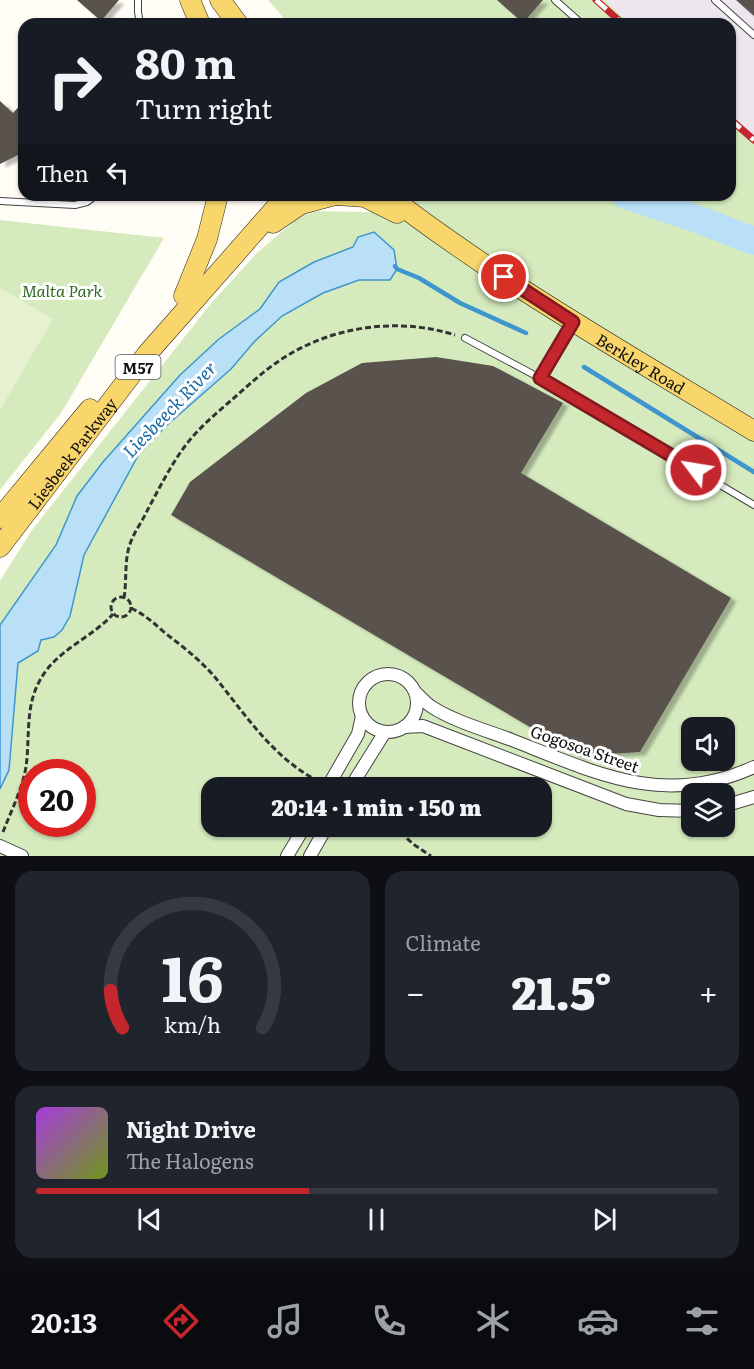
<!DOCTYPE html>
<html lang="en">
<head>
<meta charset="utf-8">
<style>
  body { margin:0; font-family:Literata,serif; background:#20242c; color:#f1f3f6; height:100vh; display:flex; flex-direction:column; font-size:22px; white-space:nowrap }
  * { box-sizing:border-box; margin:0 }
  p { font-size:20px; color:#9ea1a6 }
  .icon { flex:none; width:33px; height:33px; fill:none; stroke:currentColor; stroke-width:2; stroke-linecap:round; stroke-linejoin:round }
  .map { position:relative; height:856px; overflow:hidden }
  .panel { display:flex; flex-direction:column; gap:15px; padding:15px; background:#0d0f14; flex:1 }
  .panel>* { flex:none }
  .guide { position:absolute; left:18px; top:18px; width:718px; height:183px; border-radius:18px; box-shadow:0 2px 4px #0004; background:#171b24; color:#f1f3f6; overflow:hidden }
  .tools { position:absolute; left:681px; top:717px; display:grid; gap:12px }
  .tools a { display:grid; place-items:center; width:54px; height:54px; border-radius:12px; background:#171b24; box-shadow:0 2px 4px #0004; font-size:30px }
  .speed { position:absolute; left:18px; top:759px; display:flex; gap:12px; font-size:30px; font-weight:700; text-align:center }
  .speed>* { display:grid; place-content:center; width:78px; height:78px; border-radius:50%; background:#171b24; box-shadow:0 2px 4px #0004; line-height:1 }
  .speed .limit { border:9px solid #d22; background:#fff; color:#111 }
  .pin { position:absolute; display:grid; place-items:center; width:51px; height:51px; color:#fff; margin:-26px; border:3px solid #fff; border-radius:50%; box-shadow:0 2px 6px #0007 }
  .me { position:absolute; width:66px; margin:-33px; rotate:301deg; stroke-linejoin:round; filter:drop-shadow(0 0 4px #0008) }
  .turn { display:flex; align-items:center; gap:21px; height:126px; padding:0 18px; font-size:27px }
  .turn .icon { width:78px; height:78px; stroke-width:2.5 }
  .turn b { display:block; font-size:42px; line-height:51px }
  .then { display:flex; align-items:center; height:57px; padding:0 18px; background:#0003; gap:12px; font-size:22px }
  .big { font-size:45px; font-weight:800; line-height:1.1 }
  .panel .card { flex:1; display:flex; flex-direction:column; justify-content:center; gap:9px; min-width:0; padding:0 21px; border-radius:18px; background:#20242c }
  .panel .dial { align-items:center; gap:0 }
  .dial svg { height:156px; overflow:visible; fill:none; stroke:#363941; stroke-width:7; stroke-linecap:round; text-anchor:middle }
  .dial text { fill:#f1f3f6; stroke:none }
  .song { display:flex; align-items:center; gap:18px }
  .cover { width:72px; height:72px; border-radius:9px; background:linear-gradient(135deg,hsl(280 70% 55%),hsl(80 70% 35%)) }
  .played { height:6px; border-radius:3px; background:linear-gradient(90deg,#c4262e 40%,#363941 40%) }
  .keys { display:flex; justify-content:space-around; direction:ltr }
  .heat { display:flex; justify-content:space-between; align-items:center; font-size:33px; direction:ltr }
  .panel .tiles { flex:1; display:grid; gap:15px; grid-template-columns:1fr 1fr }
  .card:last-child { grid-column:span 2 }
  .trip { position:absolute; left:201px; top:777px; width:351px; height:60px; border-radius:18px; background:#171b24; box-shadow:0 2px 4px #0004; font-weight:800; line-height:60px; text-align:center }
  .dock { display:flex; height:96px; justify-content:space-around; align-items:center; background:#090b0e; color:#9ea1a6 }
  .dock .icon { width:42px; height:42px }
  .dock .active { color:#c4262e }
  .dock b { font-size:27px; color:#f1f3f6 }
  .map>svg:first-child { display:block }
  .industrial { fill:#eee6ef }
  .green { fill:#d5ebbd; fill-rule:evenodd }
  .pitch { fill:#e6f2cf }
  .water { fill:#b9e0f7; stroke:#3f96cf; stroke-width:1.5 }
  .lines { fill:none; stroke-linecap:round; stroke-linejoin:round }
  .stream { stroke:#3f96cf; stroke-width:4.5 }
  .river { stroke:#b9e0f7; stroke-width:28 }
  .building { fill:#5a524d; filter:url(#shadow) }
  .service-casing { stroke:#444; stroke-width:8 }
  .minor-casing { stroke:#444; stroke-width:14 }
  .primary-casing { stroke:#222; stroke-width:21 }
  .path { stroke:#333; stroke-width:3; stroke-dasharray:6 3; stroke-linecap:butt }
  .service { stroke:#fff; stroke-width:6 }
  .minor { stroke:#fff; stroke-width:12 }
  .primary { stroke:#f9d66b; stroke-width:20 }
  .rail-casing { stroke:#c4262e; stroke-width:7 }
  .rail { stroke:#fff; stroke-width:4.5; stroke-dasharray:14; stroke-linecap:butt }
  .route-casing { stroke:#7f191e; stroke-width:15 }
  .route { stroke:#c4262e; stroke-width:10 }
  .labels { text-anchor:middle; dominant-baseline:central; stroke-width:6; stroke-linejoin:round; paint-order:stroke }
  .shield { fill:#fff; stroke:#585858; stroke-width:1.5 }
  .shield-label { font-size:15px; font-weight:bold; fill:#111 }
  .park-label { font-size:16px; font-style:italic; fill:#2f6b1f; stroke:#fff }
  .street-label { font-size:16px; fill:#111; stroke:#fff }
  .water-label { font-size:18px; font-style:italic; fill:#1768a6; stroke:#fff }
</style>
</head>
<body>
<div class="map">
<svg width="754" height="856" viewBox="0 0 754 856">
  <defs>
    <filter id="shadow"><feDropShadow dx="5.5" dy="3.5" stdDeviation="1.5" flood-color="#0004"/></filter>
  </defs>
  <rect width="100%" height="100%" fill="#fffdf5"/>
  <polygon class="industrial" points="605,0 754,0 754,144 731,121 730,24 630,24"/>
  <g class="green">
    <polygon points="268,0 605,0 630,24 289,24"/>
    <path d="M 731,121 L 754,144 L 754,856 L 0,856 L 0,581 L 32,530 L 213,301 L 258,252 L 306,211 L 369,212 L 391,195 L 730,195 ZM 692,728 L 724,728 L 724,760 L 692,760 ZM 32,772 L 82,772 L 82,824 L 32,824 ZM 212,788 L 542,788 L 542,826 L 212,826 ZM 692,794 L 724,794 L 724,826 L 692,826 Z"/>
    <polygon points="0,220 164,238 61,413 0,490"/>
  </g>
  <polygon class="pitch" points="0,288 53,319 0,410"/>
  <polygon class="water" points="374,232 394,250 397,269 390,280 359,280 323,293 282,316 254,342 231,369 166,426 139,454 84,555 70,616 62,630 54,637 41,640 38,651 18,663 9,770 0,789 0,625 56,545 77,496 103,462 180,375 219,339 260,309 279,282 314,262 353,247 358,237"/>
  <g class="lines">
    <g class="stream">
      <polyline points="395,266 397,269 419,278 460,303 526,333"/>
      <polyline points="584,367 754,472"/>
    </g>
    <polyline class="river" points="625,195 689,216 754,241"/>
  </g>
  <g class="building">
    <polygon points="77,0 119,0 101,21"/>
    <polygon points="497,0 543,0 523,23"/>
    <polygon points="736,0 754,0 754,16"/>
    <polygon points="0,101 13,113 24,101 24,152 0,164"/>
    <polygon points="436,357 493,366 563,403 521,473 731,598 640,752 579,756 171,515 190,482 306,393 362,363"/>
  </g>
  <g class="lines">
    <g class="service-casing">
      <g id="service">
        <polyline points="138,0 138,12 140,24"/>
        <polyline points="555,0 582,24"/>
        <polyline points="715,0 754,35"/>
        <polyline points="0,201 75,205 87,202 96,195"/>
        <polyline points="465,338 540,378 754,505"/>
        <polyline points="540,378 571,325"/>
      </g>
    </g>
    <g class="minor-casing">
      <g id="minor">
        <circle cx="388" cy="703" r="29"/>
        <path d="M 415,692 C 420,696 425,703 432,707 C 453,721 488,731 512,740 C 596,773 664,808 754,767"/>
        <polyline points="404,727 423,726 626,804 659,810 692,811"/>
        <polyline points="327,788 358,734 362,716"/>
        <polyline points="350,788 385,732"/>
        <polyline points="724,806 754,797"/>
        <polyline points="0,846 22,856"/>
        <polyline points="287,856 305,826"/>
        <polyline points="310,856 327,826"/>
      </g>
    </g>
    <g class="primary-casing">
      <g id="primary">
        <polyline points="190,0 200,24"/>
        <polyline points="220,0 238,24"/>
        <polyline points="337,195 365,197 397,213"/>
        <path id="s1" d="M 388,195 C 420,221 454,244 488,267 C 575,325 665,377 754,431"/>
        <polyline points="273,223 301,204 335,195"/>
        <polyline points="184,296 207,239 218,195"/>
        <polyline points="0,518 90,409"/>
        <path id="s2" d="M 0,547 L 147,354 L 287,195"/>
      </g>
    </g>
    <g class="path">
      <circle cx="121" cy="607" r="10"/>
      <path d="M 124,598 C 127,580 124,561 130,544 C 134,532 142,522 147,511 C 160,487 172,462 189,441 C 202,425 219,411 235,397 C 251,383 267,368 285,357 C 334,326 399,317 455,335"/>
      <path d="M 131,608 C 145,615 154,623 165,633 C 182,646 199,659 214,676 C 245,714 273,758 318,781"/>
      <polyline points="394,826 413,844 431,856"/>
      <path d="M 3,832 C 11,811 22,790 26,767 C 30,739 25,708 39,682 C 55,650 91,639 113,614"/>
    </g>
    <use href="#service" class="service"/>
    <use href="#minor" class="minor"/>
    <use href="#primary" class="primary"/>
    <g class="rail-casing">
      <g id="rail">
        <polyline points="596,0 623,24"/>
        <polyline points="730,119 754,140"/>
      </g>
    </g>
    <use href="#rail" class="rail"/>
  </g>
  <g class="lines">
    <g class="route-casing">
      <polyline id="route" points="504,277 573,322 540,378 696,470"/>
    </g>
    <use href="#route" class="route"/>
  </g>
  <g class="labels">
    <rect class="shield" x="115.5" y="355" width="45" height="24" rx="4.5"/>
    <g class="shield-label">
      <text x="138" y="367">M57</text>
    </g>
    <g class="park-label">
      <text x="62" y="290">Malta Park</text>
    </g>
    <g class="street-label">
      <text stroke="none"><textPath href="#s1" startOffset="304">Berkley Road</textPath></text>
      <text stroke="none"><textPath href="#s2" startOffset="118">Liesbeek Parkway</textPath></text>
      <text transform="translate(585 748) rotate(19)">Gogosoa Street</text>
    </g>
    <g class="water-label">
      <text transform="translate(169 409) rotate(-46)">Liesbeeck River</text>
    </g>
  </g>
</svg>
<div class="tools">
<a><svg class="icon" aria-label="sound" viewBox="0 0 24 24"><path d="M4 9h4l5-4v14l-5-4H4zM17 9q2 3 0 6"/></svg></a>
<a><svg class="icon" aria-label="layers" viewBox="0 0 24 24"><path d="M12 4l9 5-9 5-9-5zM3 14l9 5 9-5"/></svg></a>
</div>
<div class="speed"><div class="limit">20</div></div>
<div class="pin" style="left:504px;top:277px;background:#d93025"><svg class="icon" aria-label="arrive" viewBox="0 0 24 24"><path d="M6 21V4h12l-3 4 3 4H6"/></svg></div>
<svg class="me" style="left:696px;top:470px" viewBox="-20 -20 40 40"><circle r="17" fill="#c4262e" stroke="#fff" stroke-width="3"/><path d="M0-11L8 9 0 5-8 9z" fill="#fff"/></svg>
<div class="trip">20:14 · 1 min · 150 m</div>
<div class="guide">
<div class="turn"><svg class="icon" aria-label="right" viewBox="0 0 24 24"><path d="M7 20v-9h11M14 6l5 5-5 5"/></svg><div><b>80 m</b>Turn right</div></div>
<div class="then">Then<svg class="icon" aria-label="left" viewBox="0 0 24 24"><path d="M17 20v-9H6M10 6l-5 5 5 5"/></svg></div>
</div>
</div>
<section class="panel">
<div class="tiles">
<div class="card dial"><svg viewBox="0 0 100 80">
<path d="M14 69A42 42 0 1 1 86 69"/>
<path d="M14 69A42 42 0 0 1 8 50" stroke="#c4262e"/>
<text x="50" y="56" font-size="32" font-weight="700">16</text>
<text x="50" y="72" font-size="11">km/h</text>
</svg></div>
<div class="card"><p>Climate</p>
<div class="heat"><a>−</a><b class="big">21.5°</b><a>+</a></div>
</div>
<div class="card">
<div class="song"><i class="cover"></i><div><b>Night Drive</b><p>The Halogens</p></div></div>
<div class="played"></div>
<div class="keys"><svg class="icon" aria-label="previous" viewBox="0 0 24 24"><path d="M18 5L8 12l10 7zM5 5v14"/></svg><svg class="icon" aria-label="pause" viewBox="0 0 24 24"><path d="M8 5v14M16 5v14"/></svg><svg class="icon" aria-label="next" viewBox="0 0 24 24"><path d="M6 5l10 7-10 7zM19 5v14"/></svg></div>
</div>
</div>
</section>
<nav class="dock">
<b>20:13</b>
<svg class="icon active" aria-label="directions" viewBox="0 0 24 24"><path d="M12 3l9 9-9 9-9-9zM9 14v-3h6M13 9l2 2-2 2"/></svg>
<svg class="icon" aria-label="music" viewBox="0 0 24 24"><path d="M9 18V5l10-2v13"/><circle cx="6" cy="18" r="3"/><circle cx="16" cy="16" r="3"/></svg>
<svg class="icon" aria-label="phone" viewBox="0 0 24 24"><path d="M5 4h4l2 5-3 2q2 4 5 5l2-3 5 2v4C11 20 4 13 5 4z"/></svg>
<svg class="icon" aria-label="climate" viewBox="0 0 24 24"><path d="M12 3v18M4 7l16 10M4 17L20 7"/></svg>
<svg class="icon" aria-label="car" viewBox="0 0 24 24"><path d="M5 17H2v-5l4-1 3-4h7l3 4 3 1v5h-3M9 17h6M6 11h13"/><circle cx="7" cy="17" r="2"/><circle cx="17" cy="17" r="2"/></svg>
<svg class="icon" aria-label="filters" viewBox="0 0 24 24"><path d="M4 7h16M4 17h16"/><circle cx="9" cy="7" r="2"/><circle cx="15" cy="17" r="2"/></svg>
</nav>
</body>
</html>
